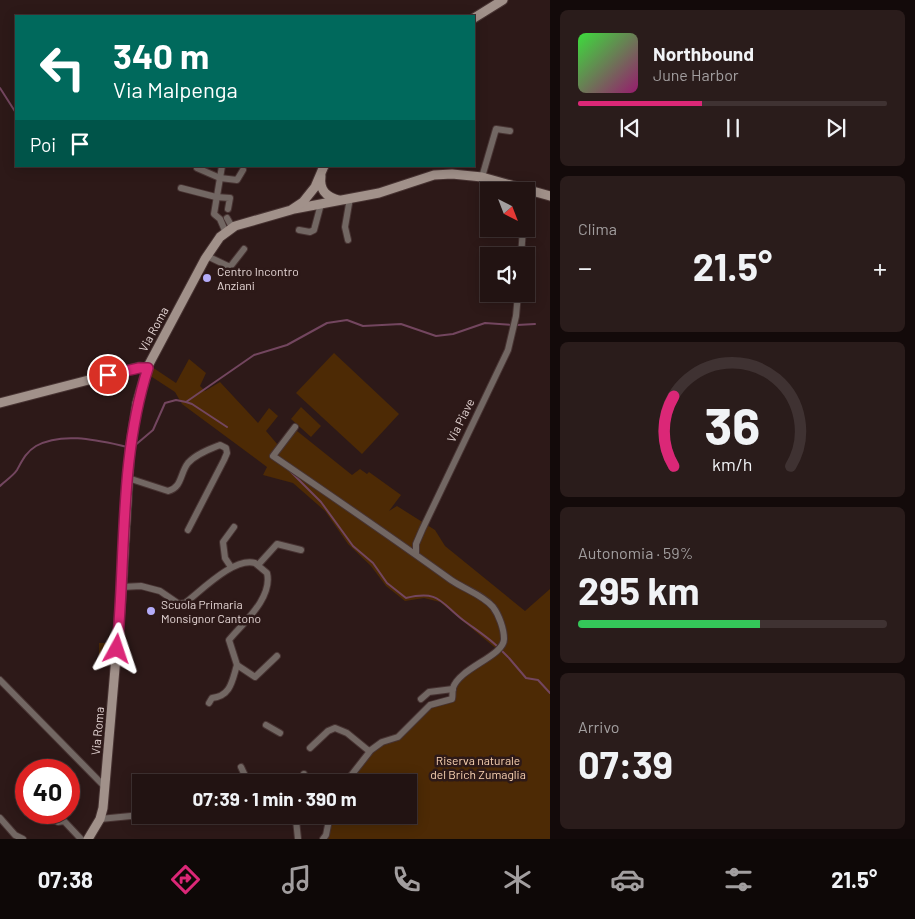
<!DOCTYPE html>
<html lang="it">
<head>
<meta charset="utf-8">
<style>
  body { margin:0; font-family:Barlow,sans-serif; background:#2a1c1b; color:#f1f3f6; height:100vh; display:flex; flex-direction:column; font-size:19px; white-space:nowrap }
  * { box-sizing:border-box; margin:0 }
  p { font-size:16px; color:#a29e9f }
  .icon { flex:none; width:28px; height:28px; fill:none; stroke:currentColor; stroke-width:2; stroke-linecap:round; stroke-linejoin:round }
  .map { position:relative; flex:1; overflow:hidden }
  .sheet { display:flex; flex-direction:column; gap:10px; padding:10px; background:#130a0a; width:365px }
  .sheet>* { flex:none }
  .hud { position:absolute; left:15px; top:15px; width:460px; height:152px; border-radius:0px; box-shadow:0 2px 12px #0003,0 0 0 1px #3f3232; background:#00695c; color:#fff; overflow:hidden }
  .needle { width:32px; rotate:138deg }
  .tools { position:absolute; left:480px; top:182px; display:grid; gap:10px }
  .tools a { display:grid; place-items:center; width:55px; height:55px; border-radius:0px; background:#221312; box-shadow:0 2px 12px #0003,0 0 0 1px #3f3232; font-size:25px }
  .speed { position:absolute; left:15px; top:759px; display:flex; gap:10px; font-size:25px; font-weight:700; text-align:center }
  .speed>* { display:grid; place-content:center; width:65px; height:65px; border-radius:50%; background:#221312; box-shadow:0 2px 12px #0003,0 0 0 1px #3f3232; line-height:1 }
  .speed .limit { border:8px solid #d22; background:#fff; color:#111 }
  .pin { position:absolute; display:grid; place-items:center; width:42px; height:42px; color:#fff; margin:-21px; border:2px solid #fff; border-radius:50%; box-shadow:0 1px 5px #0007 }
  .me { position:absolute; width:55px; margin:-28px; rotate:5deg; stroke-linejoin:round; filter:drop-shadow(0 0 4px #0008) }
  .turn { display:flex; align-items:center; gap:18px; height:105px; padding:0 15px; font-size:22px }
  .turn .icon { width:65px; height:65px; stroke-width:2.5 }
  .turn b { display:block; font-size:35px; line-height:42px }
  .then { display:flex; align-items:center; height:48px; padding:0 15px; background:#0003; gap:10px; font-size:19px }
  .big { font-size:38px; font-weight:700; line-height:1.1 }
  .sheet .tile { flex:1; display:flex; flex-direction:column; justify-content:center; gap:8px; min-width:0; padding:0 18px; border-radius:8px; background:#2a1c1b }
  .sheet .dial { align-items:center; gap:0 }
  .dial svg { height:130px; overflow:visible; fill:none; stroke:#3f3232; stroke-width:7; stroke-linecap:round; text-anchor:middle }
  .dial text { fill:#f1f3f6; stroke:none }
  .song { display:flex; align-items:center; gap:15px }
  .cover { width:60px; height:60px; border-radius:8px; background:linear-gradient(135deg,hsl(120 70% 55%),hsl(320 70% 35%)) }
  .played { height:5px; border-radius:2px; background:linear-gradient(90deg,#db2777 40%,#3f3232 40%) }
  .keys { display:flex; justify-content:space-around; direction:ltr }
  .heat { display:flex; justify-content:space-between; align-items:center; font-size:28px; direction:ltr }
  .charge { height:8px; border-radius:4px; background:linear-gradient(90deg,#34c759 59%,#3f3232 0) }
  .trip { position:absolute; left:132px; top:774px; width:285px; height:50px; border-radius:0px; background:#221312; box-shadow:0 2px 12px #0003,0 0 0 1px #3f3232; font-weight:700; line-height:50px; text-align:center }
  .menu { display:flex; height:80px; justify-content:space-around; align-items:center; background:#0e0807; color:#a29e9f }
  .menu .icon { width:35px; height:35px }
  .menu .active { color:#db2777 }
  .menu b { font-size:22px; color:#f1f3f6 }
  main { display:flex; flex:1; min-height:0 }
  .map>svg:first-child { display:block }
  .green { fill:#4d2a05 }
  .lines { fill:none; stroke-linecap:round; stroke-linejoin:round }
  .stream { stroke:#73465f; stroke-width:2 }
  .street-casing { stroke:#473332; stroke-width:8 }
  .secondary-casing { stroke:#473332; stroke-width:11 }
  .street { stroke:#726763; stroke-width:6 }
  .secondary { stroke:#a1918a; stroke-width:9 }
  .route-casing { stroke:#8e194d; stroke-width:12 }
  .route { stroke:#db2777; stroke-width:9 }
  .poi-dot { fill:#b4acf9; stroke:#2d1918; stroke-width:2 }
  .labels { text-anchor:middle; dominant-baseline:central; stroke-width:5; stroke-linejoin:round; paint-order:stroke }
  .poi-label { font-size:12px; fill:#e5d6d5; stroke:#2d1918; text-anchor:start }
  .street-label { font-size:12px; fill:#e5d6d5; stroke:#2d1918 }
  .park-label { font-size:12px; fill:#fad3b3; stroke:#2d1918 }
</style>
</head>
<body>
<main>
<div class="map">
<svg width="550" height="839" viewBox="0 0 550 839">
  <rect width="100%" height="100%" fill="#2d1918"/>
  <g class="green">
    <polygon points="334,353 399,414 362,454 296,393"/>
    <polygon points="189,359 206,373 200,386 205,391 220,382 258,423 269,408 278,416 266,431 278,445 292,427 352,475 360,469 367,474 369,472 401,495 389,511 397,506 435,530 445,546 525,611 550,589 550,839 325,839 332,815 409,815 409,782 349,782 371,752 432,707 448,703 457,685 481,663 499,651 440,602 424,598 405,601 386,586 371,566 348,544 325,511 293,483 263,475 267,467 182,404 175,392 149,375 152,367 176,383"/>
    <polygon points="301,407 321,426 311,437 291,419"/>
    <rect x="99" y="643" width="10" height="20"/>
  </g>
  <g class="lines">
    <g class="stream">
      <polyline points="0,88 16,113"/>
      <polyline points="517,325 535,324"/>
      <polyline points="186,402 192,404 227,427"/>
      <polyline points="133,447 153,430 165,403 176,400 186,402 254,355 287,345 327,323 347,320 363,326 401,324 436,336 453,334 485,323 513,325"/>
      <path d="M 290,471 L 321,502 L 353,546 L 373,563 L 387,583 L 406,598 C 439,590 440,602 463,620 C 475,629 486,636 497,646"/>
      <path d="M 0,486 C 5,481 13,476 17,470 C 22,461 26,452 36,446 C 63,431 100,441 128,447"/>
      <polyline points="501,650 508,657"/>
      <polyline points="509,658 526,678 538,680 550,693"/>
    </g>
    <g class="street-casing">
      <g id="street">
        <polyline points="222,166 214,214 220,219 226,233"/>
        <polyline points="197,168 220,178 237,180 243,170"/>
        <polyline points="482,177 496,129 510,131"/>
        <polyline points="181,188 216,197 230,198 228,209"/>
        <polyline points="526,212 531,191"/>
        <polyline points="227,218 232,227"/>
        <polyline points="299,230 310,232 314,230 321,204"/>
        <polyline points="504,233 505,229"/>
        <polyline points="348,240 345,227 350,198"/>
        <polyline points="207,256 230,267 244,249"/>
        <polyline points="521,256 523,229"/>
        <path d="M 295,427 L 273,456 C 333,497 393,538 451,580 C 464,589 483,595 493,607 C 499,615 504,629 504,639 C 504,656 459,668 453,688 C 452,691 453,695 452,699 L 430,705 L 398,737 L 382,742 L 371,750 L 346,782"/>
        <path d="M 128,478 L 168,491 C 182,488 180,473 188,463 C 196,454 210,449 220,445 L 226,448 L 227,453 L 224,460 L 188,530"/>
        <polyline points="416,553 416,544 422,530 508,350 516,316 518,294"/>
        <polyline points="258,565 277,544 301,550"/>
        <polyline points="231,567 225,558 223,542 234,527"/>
        <path d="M 122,587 L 141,586 L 160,591 L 179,604 L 185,603 C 202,590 234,557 255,563 L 267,573 C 273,598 243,623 229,640 L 237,665 L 255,677 L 277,656"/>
        <polyline points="0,680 105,787"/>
        <polyline points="421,699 429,692 453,689"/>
        <path d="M 209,703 L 212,698 C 231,696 232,681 237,665"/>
        <polyline points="266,725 280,733"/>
        <polyline points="310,748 328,731 335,728 347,733 369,751"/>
        <polyline points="241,767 248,782"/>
        <polyline points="304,774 306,782"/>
        <polyline points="42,814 58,822 64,821 81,839"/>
        <polyline points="291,815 296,820 298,839"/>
        <polyline points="0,818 15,835 23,839"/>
        <polyline points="100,819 141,815"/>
        <polyline points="323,839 326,835 330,815"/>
      </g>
    </g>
    <g class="secondary-casing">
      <g id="secondary">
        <polyline points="474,18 503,0"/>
        <path d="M 321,176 C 319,191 327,197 339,200"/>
        <polyline points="294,209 379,193 434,175 452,174 482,177 550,196"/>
        <polyline points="0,403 139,367 147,368"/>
        <polyline points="88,839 100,819 103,808 122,587 130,449 137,403 147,368 205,259 220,237 235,226 291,210 303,202 315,187 324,166"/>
      </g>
    </g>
    <use href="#street" class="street"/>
    <use href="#secondary" class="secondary"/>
  </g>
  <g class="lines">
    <g class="route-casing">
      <path id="route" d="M 108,375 L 139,368 L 148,368 C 119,458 126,555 117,649"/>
    </g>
    <use href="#route" class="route"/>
  </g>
  <g class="poi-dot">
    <circle cx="207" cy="278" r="5"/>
    <circle cx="151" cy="611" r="5"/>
  </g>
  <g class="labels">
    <g class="poi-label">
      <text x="217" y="271">Centro Incontro<tspan x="217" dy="14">Anziani</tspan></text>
      <text x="161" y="604">Scuola Primaria<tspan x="161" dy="14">Monsignor Cantono</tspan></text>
    </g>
    <g class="street-label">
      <text transform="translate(153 329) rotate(-62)">Via Roma</text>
      <text transform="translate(460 420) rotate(-64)">Via Piave</text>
      <text transform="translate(97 731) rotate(-85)">Via Roma</text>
    </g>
    <g class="park-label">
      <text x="478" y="760">Riserva naturale<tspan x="478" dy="14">del Brich Zumaglia</tspan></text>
    </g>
  </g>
</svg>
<div class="tools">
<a><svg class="needle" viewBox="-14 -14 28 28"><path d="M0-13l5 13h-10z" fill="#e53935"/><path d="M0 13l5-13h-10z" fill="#a29e9f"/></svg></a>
<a><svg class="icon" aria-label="sound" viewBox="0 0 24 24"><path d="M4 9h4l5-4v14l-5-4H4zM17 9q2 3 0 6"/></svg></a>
</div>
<div class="speed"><div class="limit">40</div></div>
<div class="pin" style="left:108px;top:375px;background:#d93025"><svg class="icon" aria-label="arrive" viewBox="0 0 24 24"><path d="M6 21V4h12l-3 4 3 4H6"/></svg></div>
<svg class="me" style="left:117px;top:649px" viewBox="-20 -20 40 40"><path d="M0-17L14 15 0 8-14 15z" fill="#db2777" stroke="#fff" stroke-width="4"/></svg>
<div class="trip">07:39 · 1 min · 390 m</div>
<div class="hud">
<div class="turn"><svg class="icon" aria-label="left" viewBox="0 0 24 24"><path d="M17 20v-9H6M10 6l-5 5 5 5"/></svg><div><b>340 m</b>Via Malpenga</div></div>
<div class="then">Poi<svg class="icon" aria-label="arrive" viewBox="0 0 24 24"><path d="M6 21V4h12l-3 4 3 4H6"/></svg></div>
</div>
</div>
<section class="sheet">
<div class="tile">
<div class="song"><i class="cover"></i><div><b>Northbound</b><p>June Harbor</p></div></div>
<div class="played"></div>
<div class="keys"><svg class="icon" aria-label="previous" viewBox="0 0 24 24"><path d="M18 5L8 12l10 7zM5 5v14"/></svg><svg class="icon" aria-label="pause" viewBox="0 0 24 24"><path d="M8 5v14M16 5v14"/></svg><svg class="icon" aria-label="next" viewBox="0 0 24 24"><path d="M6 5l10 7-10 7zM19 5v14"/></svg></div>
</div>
<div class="tile"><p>Clima</p>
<div class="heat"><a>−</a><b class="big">21.5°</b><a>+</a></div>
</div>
<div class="tile dial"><svg viewBox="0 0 100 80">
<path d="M14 69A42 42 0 1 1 86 69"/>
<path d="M14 69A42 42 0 0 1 14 26" stroke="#db2777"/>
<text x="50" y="56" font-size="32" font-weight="700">36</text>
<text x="50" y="72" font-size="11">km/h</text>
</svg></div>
<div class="tile"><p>Autonomia · 59%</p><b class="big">295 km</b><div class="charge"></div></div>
<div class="tile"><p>Arrivo</p><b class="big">07:39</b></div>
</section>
</main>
<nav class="menu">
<b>07:38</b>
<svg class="icon active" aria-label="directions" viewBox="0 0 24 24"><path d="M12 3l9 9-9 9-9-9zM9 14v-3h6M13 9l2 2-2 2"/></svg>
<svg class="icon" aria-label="music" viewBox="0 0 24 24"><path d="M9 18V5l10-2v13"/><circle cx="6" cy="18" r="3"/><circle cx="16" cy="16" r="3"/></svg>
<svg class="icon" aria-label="phone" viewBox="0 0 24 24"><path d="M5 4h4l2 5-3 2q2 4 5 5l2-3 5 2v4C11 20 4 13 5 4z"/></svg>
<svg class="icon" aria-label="climate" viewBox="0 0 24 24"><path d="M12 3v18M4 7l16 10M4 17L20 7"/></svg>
<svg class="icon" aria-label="car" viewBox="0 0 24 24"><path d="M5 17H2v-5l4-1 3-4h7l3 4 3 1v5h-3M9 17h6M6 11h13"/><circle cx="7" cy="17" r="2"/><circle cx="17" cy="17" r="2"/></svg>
<svg class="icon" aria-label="filters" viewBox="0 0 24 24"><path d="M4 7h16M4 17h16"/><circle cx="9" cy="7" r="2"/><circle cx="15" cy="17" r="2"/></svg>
<b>21.5°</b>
</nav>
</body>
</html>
